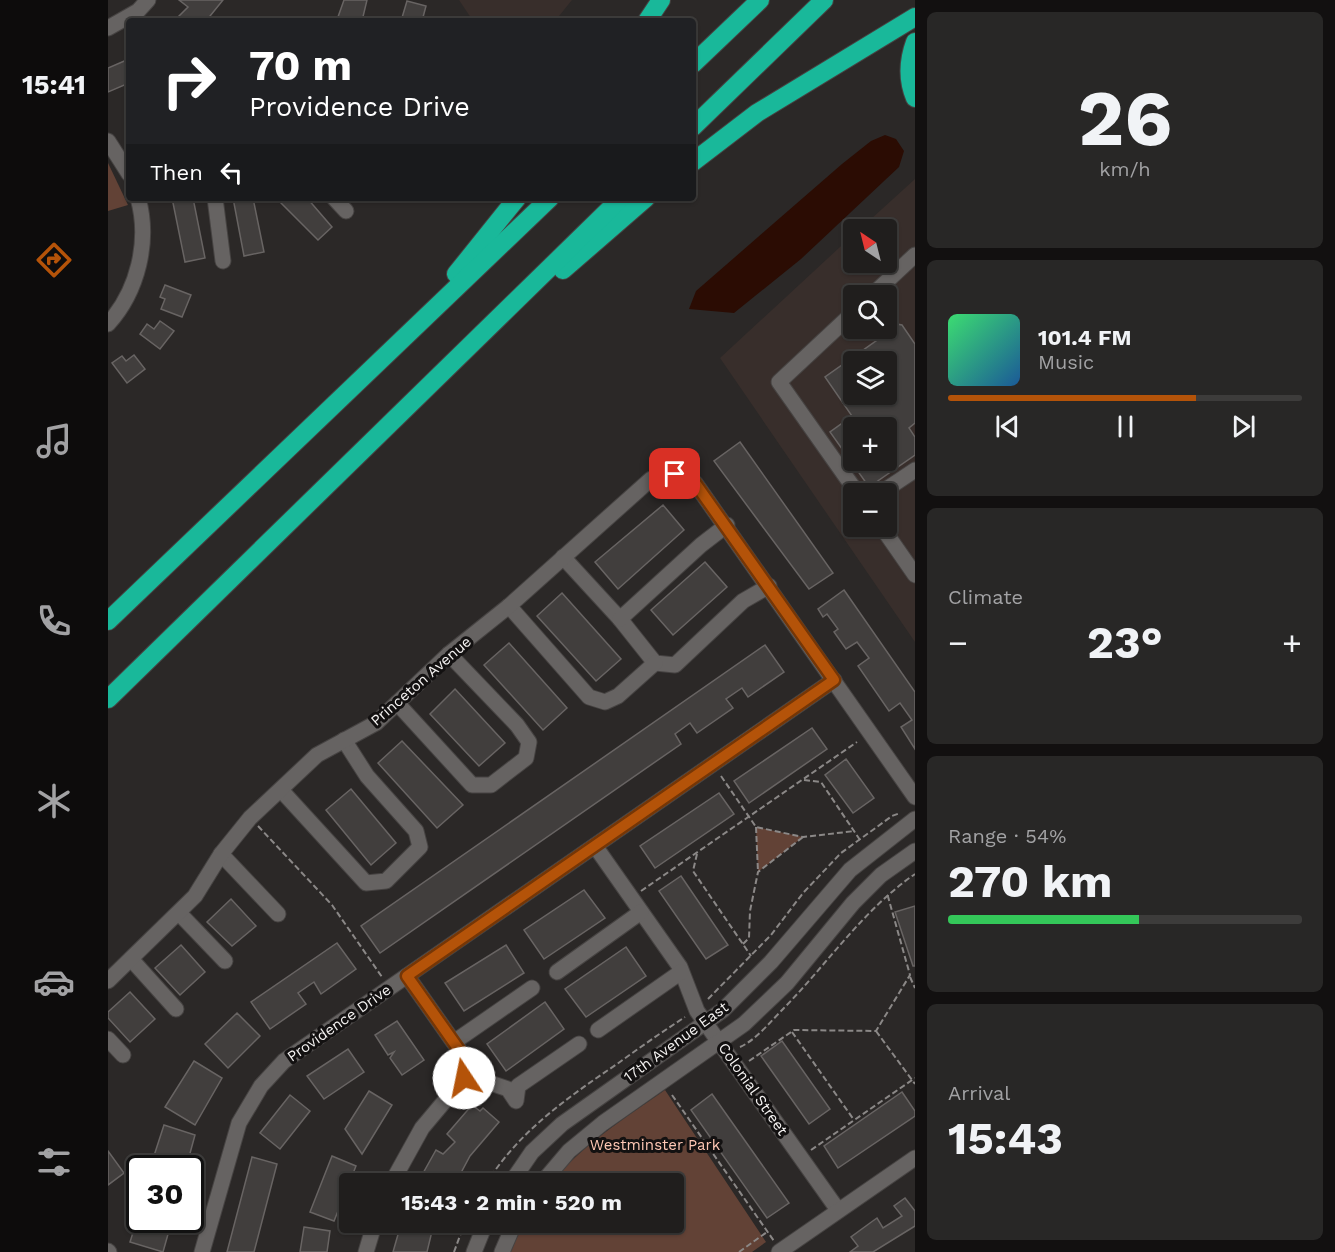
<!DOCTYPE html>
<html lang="en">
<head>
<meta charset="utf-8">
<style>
  body { margin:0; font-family:"Work Sans",sans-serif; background:#282726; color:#f1f3f6; height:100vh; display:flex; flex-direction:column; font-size:22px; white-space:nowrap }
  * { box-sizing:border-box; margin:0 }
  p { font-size:20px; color:#a2a2a4 }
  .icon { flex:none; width:33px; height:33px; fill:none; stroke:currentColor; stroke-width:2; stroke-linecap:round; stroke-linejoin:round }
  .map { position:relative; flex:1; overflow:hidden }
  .drawer { display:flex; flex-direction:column; gap:12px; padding:12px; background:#121010; width:420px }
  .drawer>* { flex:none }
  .guide { position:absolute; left:18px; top:18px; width:570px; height:183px; border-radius:6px; box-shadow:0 2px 4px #0004,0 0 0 2px #3d3c3b; background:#202124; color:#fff; overflow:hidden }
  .needle { width:39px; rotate:325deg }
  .controls { position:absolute; left:735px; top:219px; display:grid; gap:12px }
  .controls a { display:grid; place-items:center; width:54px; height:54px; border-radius:6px; background:#201e1d; box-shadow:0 2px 4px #0004,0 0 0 2px #3d3c3b; font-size:30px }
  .speed { position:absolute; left:18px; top:1155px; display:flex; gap:12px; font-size:30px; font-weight:700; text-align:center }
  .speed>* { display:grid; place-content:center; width:78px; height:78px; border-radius:50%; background:#201e1d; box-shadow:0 2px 4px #0004,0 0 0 2px #3d3c3b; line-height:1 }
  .speed .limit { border:3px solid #111; border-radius:9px; background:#fff; color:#111 }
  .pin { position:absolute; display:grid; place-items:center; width:51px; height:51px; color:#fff; margin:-26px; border-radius:12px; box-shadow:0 3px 9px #0006 }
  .me { position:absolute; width:66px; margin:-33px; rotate:349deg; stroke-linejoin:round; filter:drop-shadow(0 0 4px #0008) }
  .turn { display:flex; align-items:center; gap:21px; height:126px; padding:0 24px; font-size:27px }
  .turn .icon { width:78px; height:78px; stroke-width:2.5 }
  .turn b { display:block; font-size:42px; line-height:51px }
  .then { display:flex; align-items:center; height:57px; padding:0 24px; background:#0003; gap:12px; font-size:22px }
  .big { font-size:45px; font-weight:700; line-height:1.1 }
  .drawer .tile { flex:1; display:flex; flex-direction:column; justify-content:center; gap:9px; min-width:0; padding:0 21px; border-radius:9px; background:#282726 }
  .drawer .dial { align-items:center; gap:0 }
  .dial b { font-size:78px; line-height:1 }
  .song { display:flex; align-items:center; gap:18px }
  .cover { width:72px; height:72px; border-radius:9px; background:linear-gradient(135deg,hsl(140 70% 55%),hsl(210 70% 35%)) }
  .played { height:6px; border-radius:3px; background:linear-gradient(90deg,#b45309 70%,#3d3c3b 70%) }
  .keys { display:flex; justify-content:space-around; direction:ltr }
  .heat { display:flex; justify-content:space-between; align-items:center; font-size:33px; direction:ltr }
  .charge { height:9px; border-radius:4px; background:linear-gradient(90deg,#34c759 54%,#3d3c3b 0) }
  .trip { position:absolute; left:231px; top:1173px; width:345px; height:60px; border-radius:6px; background:#201e1d; box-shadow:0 2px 4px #0004,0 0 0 2px #3d3c3b; font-weight:700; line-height:60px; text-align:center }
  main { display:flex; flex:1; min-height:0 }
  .dock { display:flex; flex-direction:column; width:108px; justify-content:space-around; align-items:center; background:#0d0c0c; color:#a2a2a4 }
  .dock .icon { width:42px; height:42px }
  .dock .current { color:#b45309 }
  .dock b { font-size:27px; color:#f1f3f6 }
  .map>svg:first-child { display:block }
  .built { fill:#382e2b; fill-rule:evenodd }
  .green { fill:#624236 }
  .water { fill:#2b0c03 }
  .building { fill:#413e3d; stroke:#686463; stroke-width:1.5; fill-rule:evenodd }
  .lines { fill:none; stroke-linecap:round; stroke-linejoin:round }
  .minor-casing { stroke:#464342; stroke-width:17 }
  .highway-casing { stroke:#464342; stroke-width:20 }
  .path { stroke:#8b8887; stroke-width:2; stroke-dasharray:6 3; stroke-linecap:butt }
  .minor { stroke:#666362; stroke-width:15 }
  .highway { stroke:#19b89a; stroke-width:18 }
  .route-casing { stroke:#753606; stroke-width:15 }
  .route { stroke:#b45309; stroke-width:10 }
  .labels { text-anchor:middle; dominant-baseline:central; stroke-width:6; stroke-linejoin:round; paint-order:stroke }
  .street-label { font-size:15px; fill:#f5f3f2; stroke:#131111 }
  .park-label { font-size:15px; fill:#ffc8b5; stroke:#131111 }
</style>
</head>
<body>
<main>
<nav class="dock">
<b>15:41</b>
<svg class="icon current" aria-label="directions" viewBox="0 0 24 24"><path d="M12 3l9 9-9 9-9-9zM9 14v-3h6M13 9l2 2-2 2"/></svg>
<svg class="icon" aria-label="music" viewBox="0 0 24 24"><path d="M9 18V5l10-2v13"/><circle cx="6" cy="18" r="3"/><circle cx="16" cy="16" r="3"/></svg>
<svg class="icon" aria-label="phone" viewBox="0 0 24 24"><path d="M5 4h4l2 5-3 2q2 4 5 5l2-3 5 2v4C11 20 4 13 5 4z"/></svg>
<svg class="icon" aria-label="climate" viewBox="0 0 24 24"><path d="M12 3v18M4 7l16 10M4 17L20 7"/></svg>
<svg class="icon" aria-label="car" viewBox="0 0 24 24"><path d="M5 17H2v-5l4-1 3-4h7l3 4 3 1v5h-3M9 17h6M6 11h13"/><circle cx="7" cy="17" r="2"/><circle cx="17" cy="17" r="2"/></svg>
<svg class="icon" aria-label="filters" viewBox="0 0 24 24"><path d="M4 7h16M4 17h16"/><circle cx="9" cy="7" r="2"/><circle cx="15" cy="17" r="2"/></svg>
</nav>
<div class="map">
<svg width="807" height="1252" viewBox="0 0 807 1252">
  <rect width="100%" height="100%" fill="#2b2827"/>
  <g class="built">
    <polygon points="351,0 464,0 447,21 365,21"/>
    <path d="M 807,179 L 807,642 L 612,358 L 745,235 L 746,262 L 778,262 L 778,230 L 752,229 ZM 746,296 L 778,296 L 778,328 L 746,328 ZM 746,362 L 778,362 L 778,394 L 746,394 ZM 746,428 L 778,428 L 778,460 L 746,460 ZM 746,494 L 778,494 L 778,526 L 746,526 Z"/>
  </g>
  <g class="green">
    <polygon points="0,163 20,205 0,211"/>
    <polygon points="648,827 695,837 650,872"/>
    <path d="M 557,1090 L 658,1242 L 644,1252 L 400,1252 L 415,1223 L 566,1222 L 566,1184 L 443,1183 C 474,1145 517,1118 557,1090 Z"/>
  </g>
  <polygon class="water" points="777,135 788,139 796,151 791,167 693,259 626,313 581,309 588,291 734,164 763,141"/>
  <g class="building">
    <polygon points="71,0 115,0 98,21 66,21 80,7"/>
    <polygon points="236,0 259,0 254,21 230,17"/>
    <polygon points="299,1 318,6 314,21 293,21"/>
    <polygon points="21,59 21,83 0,92 0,68"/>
    <polygon points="64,198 85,198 97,258 77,262"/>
    <polygon points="125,198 145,198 156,252 136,256"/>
    <polygon points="168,198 199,198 224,227 210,240"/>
    <polygon points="57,285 83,295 74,317 53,309 57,299 52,297"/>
    <polygon points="52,321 66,331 52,349 32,334 39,324 46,329"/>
    <path d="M 778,322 L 794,325 L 807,344 L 807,423 L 801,428 L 807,437 L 807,455 L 761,487 L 722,432 L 744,416 L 717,377 L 772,338 L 772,328 L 778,328 ZM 746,362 L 778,362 L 778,394 L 746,394 ZM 746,428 L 778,428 L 778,460 L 746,460 Z"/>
    <polygon points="26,355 37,369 19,383 4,363 14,356 18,361"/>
    <polygon points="632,442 725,573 701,589 606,461"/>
    <polygon points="555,505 576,530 510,589 487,562"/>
    <polygon points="597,562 619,587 565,635 543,610"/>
    <polygon points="736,590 807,692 807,749 793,727 804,720 792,703 781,711 750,666 761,658 749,642 738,649 726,632 730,629 719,614 715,617 710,609"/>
    <polygon points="454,593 513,659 488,681 429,616"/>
    <polygon points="401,643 459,708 435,730 376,665"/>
    <polygon points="657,645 676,672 640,697 634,688 618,699 625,708 589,733 582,723 567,734 573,744 272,953 253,926"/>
    <polygon points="347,689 397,743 371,766 322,714"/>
    <polygon points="704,728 719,749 641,803 626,781"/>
    <polygon points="294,741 355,805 329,828 270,763"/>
    <polygon points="738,759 766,798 745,813 717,775"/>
    <polygon points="243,789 288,843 263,865 218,810"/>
    <polygon points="611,793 626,814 547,868 532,846"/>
    <polygon points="573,876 620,945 598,959 551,891"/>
    <polygon points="476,890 497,918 436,959 416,930"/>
    <polygon points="123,899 148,926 124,946 99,922"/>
    <polygon points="807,906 807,966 805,966 787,912"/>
    <polygon points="229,943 248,969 213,994 206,982 190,993 198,1004 162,1029 143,1002"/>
    <polygon points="73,945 97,972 72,995 47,968"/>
    <polygon points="398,945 416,973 356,1011 337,983"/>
    <polygon points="518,947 538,976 478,1017 457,989"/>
    <polygon points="22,992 47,1019 22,1042 0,1018 0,1012"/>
    <polygon points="437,1002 456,1029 398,1071 379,1044"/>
    <polygon points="129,1013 152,1036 120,1068 97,1044"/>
    <polygon points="289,1021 316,1060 294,1075 282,1058 286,1052 280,1055 267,1035"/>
    <polygon points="674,1041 722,1109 701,1124 653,1056"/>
    <polygon points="240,1049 256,1072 216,1099 199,1076"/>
    <polygon points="86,1061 114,1078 87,1125 57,1107"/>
    <polygon points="261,1091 284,1105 254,1154 237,1129"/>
    <polygon points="794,1092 807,1111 807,1116 730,1168 716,1146"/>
    <polygon points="604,1094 681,1203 659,1218 583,1110"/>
    <polygon points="182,1095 202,1111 172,1149 152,1133"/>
    <polygon points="364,1105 372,1111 375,1108 391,1122 362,1156 347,1184 309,1184 328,1150 335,1154 347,1142 339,1134"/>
    <polygon points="56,1125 87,1135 78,1168 42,1168"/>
    <polygon points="0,1151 16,1173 0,1185"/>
    <polygon points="224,1156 248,1166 226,1221 202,1212"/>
    <polygon points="144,1157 169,1164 146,1252 119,1252"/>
    <polygon points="797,1198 807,1211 807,1226 765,1252 742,1252 750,1246 743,1237 762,1223 769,1218 775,1228 794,1216 786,1206"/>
    <polygon points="29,1220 64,1220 55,1252 22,1242"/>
    <polygon points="306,1222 325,1227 319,1252 285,1252 293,1224 305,1227"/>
    <polygon points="196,1227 222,1231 219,1252 192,1252"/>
  </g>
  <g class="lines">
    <g class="minor-casing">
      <g id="minor">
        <polyline points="0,28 30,11 40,0"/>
        <polyline points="0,141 21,174"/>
        <polyline points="107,198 115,261"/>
        <polyline points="226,198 238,211"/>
        <polyline points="763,296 807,255"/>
        <polyline points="746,312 671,382 750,494"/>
        <path d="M 0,324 C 30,291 42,241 30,198"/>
        <polyline points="771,494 807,470"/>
        <polyline points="773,526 807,575"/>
        <polyline points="455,557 512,619 547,663 567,665 635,601 661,586"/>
        <polyline points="401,606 481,697 497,702 510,696 547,663"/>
        <polyline points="512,619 593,545 619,525"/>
        <polyline points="289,703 364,785 383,785 418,758 421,742 409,725 341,654"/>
        <polyline points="173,790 258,883 278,881 312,847 308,831 259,776 236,740"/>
        <polyline points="487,846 572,967 589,1011 730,1210"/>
        <polyline points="113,854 170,914"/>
        <polyline points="71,913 117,961"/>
        <polyline points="23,959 68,1009"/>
        <polyline points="449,972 533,912"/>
        <polyline points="0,981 87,896 113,854 142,818 209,755 268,723 341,654 401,606 543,479 567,474 587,483 807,797"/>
        <polyline points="490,1030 573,972"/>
        <polyline points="0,1039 15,1055"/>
        <polyline points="346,1042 424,988"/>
        <polyline points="356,1074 400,1089 408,1101 410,1086 471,1044"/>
        <polyline points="283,1184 314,1128 356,1078 354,1054 299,976"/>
        <polyline points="402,1184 424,1152 454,1124 615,1010 663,962 742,870 807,819"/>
        <polyline points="433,1184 461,1151 495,1123 636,1024 679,983 745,903 773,875 807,851"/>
        <polyline points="0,1251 1,1252"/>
        <polyline points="94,1252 131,1123 153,1086 176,1061 726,680"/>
        <polyline points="258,1252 267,1222"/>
        <polyline points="366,1252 378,1222"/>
        <polyline points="394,1252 407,1222"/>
        <polyline points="671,1252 807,1158"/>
      </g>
    </g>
    <g class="highway-casing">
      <g id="highway">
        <polyline points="539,21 553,0"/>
        <path d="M 807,42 C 800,61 799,79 807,98"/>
        <polyline points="585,64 652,0"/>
        <polyline points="585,127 716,0"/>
        <polyline points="585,162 649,113 807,17"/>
        <polyline points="455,270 538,198"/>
        <polyline points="348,274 409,198"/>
        <polyline points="0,621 442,198"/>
        <polyline points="0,699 513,198"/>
      </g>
    </g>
    <g class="path">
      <polyline points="613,776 648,827 695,837 747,831"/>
      <polyline points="696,780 713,782 752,840"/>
      <polyline points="150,826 224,905 274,977"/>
      <polyline points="648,827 650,872"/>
      <polyline points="589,854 585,871 643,956"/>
      <polyline points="533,891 749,742"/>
      <polyline points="635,944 641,938 642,911 650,872 695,837"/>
      <polyline points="802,977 807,988"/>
      <polyline points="600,999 663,935 695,893 733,853 784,816 792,813"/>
      <polyline points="768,1031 807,1084"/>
      <polyline points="684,1032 746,1120"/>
      <path d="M 632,1047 C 648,1040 663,1021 676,1008 C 720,963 755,910 807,874"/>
      <polyline points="641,1061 686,1030 768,1031 802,975 779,893"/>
      <polyline points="564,1095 666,1241"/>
      <polyline points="703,1150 807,1078"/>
      <path d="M 378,1184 C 411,1131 459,1098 509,1064 C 531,1048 554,1032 577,1017"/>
      <polyline points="346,1252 357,1222"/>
      <polyline points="631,1252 659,1232"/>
    </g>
    <use href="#minor" class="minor"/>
    <use href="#highway" class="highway"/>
  </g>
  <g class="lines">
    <g class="route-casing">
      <polyline id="route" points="356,1078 354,1054 299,976 726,680 587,483 567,474"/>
    </g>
    <use href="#route" class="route"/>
  </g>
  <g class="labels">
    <g class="street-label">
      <text transform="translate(313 681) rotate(-41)">Princeton Avenue</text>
      <text transform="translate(231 1023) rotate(-35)">Providence Drive</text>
      <text transform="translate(568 1042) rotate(-36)">17th Avenue East</text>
      <text transform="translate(645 1089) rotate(55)">Colonial Street</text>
    </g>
    <g class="park-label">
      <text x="547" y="1145">Westminster Park</text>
    </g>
  </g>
</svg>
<div class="controls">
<a><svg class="needle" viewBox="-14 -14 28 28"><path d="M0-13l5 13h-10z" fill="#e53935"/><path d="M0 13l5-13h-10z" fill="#a2a2a4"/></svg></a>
<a><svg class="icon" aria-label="search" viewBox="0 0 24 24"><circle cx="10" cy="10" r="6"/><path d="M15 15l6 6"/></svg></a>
<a><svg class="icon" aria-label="layers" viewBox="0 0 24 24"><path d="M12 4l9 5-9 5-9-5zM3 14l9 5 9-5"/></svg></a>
<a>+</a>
<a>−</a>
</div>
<div class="speed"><div class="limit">30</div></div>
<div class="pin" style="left:567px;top:474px;background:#d93025"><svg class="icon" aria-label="arrive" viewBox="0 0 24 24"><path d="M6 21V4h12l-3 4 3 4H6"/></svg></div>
<svg class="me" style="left:356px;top:1078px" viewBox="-20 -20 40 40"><circle r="19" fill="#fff"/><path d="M0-13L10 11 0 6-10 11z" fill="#b45309"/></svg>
<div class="trip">15:43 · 2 min · 520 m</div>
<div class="guide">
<div class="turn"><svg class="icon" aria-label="right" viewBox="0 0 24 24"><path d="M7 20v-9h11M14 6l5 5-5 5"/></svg><div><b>70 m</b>Providence Drive</div></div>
<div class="then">Then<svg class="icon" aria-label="left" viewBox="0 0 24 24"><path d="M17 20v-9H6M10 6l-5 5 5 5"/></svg></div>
</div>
</div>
<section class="drawer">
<div class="tile dial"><b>26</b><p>km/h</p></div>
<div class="tile">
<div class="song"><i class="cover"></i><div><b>101.4 FM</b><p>Music</p></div></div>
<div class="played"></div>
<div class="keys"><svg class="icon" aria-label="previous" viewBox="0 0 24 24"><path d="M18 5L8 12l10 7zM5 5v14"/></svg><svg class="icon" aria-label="pause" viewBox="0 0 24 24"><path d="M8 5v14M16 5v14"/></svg><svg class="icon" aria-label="next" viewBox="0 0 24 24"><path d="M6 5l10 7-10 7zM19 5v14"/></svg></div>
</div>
<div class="tile"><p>Climate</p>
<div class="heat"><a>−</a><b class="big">23°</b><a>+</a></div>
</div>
<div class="tile"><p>Range · 54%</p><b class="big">270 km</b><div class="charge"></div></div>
<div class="tile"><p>Arrival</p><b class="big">15:43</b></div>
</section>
</main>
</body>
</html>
